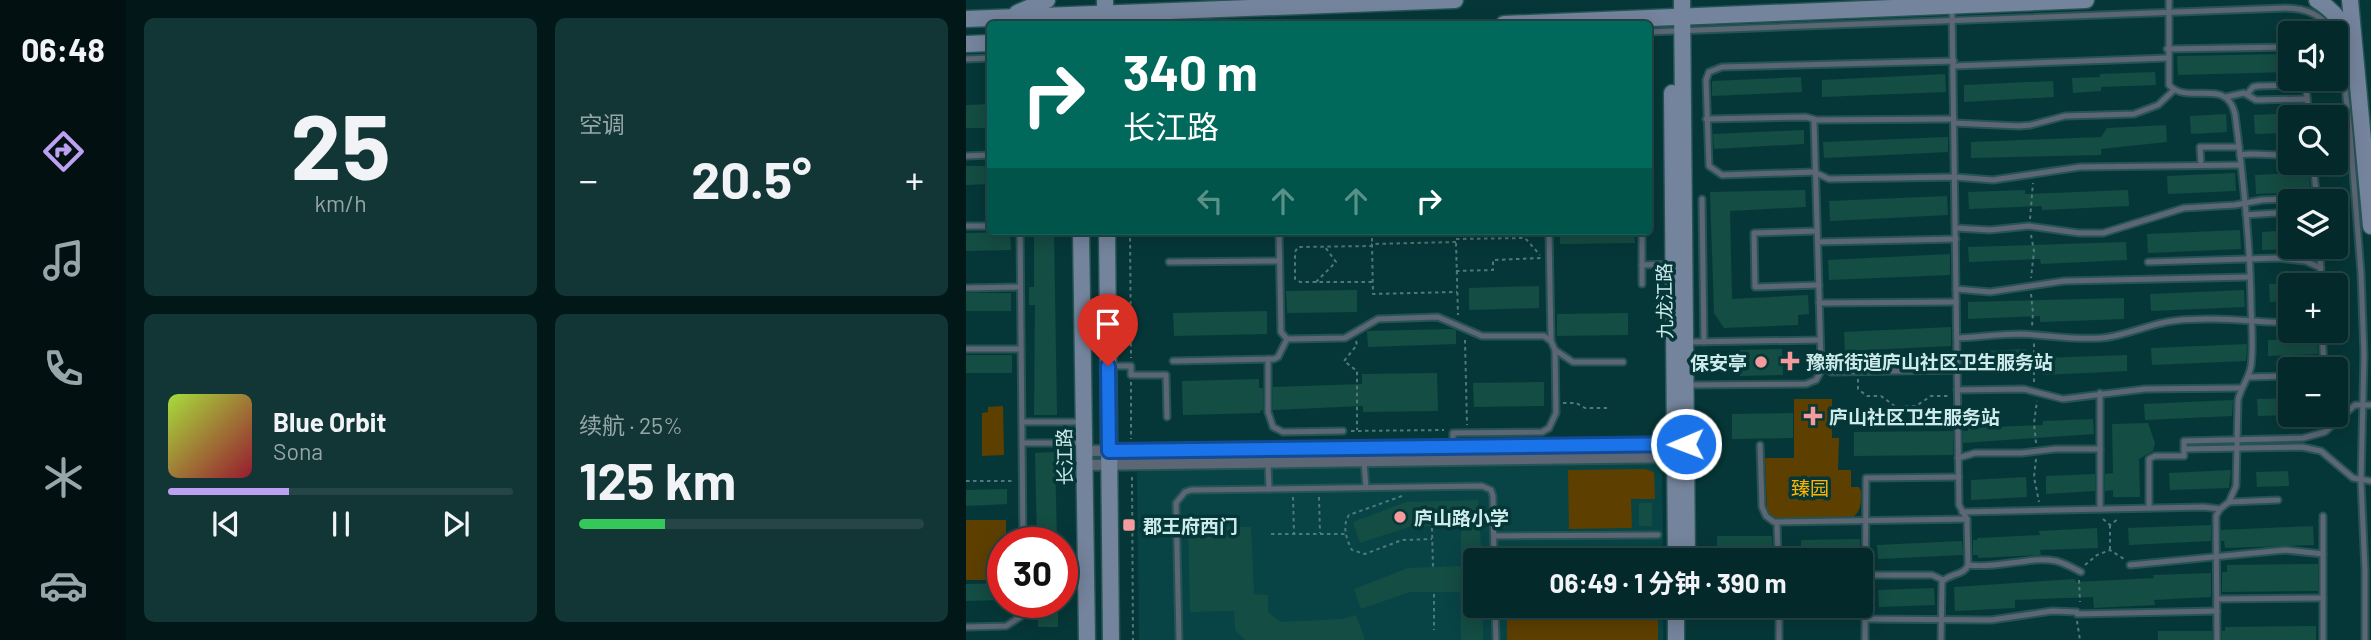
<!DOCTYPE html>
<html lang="zh">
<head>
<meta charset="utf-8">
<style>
  body { margin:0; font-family:Barlow,"Noto Sans SC",sans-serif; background:#123536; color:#f1f3f6; height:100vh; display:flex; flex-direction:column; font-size:26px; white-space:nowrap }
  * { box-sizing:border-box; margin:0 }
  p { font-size:23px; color:#97a6a8 }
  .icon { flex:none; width:38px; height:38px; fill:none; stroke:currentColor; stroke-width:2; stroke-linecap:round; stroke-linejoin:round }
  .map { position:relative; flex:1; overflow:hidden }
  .sheet { display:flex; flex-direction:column; gap:18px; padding:18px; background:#021717; width:840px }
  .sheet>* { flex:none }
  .hud { position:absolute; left:21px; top:21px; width:665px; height:214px; border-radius:7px; box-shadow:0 4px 18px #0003,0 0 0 2px #254547; background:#00695c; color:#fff; overflow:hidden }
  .controls { position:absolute; left:1312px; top:21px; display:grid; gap:14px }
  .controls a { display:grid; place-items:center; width:70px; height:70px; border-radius:7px; background:#04292a; box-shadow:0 4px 18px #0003,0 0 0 2px #254547; font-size:35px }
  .speed { position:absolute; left:21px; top:527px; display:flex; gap:14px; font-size:35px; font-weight:700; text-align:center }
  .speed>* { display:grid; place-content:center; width:91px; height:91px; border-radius:50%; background:#04292a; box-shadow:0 4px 18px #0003,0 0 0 2px #254547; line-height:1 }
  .speed .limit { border:10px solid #d22; background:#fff; color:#111 }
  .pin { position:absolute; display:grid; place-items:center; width:60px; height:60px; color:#fff; margin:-72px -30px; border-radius:50% 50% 50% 0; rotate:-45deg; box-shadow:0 0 7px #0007 }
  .pin .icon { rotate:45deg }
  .me { position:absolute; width:77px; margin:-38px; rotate:269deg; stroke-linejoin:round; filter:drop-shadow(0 0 5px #0008) }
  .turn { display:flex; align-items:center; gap:24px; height:147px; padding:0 21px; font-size:32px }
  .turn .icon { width:91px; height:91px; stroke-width:2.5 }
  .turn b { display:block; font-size:49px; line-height:60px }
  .lanes { display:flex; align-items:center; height:66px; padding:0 21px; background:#0003; justify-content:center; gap:35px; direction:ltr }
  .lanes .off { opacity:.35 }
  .big { font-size:52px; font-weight:700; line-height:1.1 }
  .sheet .widget { flex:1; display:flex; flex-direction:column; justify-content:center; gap:10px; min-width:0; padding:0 24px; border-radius:10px; background:#123536 }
  .sheet .dial { align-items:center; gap:0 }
  .dial b { font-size:91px; line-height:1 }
  .song { display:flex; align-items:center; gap:21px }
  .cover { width:84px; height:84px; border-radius:10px; background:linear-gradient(135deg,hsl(80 70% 55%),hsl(350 70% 35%)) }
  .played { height:7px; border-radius:4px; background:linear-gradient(90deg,#bca0f2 35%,#254547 35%) }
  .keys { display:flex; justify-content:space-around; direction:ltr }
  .heat { display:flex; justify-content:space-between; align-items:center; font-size:38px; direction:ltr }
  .charge { height:10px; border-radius:5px; background:linear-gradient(90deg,#34c759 25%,#254547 0) }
  .sheet .tiles { flex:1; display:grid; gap:18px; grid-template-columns:repeat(2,1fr) }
  .trip { position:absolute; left:497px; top:548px; width:410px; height:70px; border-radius:7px; background:#04292a; box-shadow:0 4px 18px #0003,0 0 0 2px #254547; font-weight:700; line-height:70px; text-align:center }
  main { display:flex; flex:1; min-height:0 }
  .dock { display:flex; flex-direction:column; width:126px; justify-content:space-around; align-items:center; background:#021011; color:#97a6a8 }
  .dock .icon { width:49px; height:49px }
  .dock .selected { color:#bca0f2 }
  .dock b { font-size:32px; color:#f1f3f6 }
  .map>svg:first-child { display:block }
  .built { fill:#084446 }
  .green { fill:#5d3f00 }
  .building { fill:#144d43 }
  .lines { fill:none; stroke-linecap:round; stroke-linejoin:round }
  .lane-casing { stroke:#265455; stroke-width:9 }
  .street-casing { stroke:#265455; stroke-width:14 }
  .secondary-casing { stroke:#265455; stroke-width:19 }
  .path { stroke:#4f797a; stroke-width:2; stroke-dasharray:3.5 3.5; stroke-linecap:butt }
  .lane { stroke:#5c6675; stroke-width:5 }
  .street { stroke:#5c6675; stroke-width:10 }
  .secondary { stroke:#74849c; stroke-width:16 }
  .route-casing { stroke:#114b97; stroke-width:18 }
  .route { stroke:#1a73e8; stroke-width:12 }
  .poi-dot { fill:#f59b9d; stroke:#063738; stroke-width:2.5 }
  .labels { text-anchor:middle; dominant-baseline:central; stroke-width:7; stroke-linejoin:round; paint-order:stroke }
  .street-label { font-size:19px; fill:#ceebeb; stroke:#063738 }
  .poi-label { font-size:19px; font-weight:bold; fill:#ceebeb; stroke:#063738; text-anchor:start }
  .park-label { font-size:19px; fill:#feb400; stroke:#063738 }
</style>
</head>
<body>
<main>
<nav class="dock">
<b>06:48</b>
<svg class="icon selected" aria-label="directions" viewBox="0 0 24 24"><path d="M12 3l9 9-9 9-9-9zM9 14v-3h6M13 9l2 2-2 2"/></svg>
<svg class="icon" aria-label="music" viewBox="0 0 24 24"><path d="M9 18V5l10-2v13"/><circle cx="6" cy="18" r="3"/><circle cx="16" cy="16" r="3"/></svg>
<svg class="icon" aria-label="phone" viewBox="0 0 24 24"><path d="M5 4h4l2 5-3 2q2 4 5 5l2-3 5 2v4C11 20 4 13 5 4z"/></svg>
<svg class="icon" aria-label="climate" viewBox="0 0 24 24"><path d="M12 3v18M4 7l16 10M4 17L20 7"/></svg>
<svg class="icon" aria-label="car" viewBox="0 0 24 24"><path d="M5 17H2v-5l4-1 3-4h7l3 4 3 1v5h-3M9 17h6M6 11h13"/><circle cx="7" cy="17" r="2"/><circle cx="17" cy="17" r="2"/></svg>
</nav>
<section class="sheet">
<div class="tiles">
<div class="widget dial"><b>25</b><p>km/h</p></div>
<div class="widget"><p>空调</p>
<div class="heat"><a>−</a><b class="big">20.5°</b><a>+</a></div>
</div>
<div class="widget">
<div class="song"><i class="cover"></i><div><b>Blue Orbit</b><p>Sona</p></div></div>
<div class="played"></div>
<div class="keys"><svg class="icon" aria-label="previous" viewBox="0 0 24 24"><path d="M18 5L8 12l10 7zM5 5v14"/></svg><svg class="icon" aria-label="pause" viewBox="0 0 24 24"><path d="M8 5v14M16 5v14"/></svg><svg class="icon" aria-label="next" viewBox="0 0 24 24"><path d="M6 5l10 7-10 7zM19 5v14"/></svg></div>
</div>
<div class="widget"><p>续航 · 25%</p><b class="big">125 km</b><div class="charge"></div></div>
</div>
</section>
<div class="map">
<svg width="1405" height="640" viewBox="0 0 1405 640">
  <rect width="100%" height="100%" fill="#063738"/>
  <polygon class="built" points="688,463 696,467 697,560 509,560 509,606 697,606 697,640 173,640 171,473 180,470"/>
  <g class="green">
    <path d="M 828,399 L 866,399 L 866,438 L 873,438 L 872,470 L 885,470 L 885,487 L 893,487 L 895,491 C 895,503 896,512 884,519 L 811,519 L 801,513 L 799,458 L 828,458 Z"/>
    <polygon points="37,406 38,455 16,456 16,413 22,412 22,407"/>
    <polygon points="679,469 688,472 689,499 665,499 666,528 603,529 602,470"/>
    <polygon points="0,520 40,520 40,542 37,542 37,580 0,580"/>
    <polygon points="613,546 640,550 658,560 571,560 581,554"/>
    <rect x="541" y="606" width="151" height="34"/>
  </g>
  <g class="building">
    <polygon points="1325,54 1325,72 1212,75 1211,56"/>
    <polygon points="1189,72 1190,85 1135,87 1135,91 1107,93 1106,78 1134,77 1134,74"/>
    <polygon points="979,74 980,92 856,97 856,80"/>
    <polygon points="835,77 836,92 746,96 746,81"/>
    <polygon points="1087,81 1088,97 998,102 998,85"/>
    <polygon points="24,104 24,128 0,128 0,105"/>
    <polygon points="1325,113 1325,133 1289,134 1288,115"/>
    <polygon points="1260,114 1261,132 1225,134 1224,116"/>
    <polygon points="1200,125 1201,142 1135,149 1135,155 1005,158 1005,142 1135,137 1141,128"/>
    <polygon points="838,130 838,144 748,149 747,134"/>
    <polygon points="982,137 982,152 858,158 857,142"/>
    <polygon points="0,166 24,166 24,184 0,185"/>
    <polygon points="1343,172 1344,192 1290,194 1289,175"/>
    <polygon points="1269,173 1270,191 1202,194 1201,176"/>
    <polygon points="839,190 840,207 764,211 766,299 842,295 843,314 832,315 832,325 758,328 748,313 744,192"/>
    <polygon points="1059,190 1059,194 1162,190 1163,206 1076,210 1076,206 1003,209 1002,192"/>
    <polygon points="981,196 982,215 864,221 863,201"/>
    <polygon points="1274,230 1275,249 1182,253 1181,234"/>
    <polygon points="1325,230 1325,249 1296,250 1296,232"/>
    <polygon points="68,231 88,231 91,415 68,415 69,305 63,305 63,287 68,287"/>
    <polygon points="594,231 668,231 669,243 594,244"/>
    <polygon points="44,232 45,250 0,251 0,233"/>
    <polygon points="1160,242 1161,260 1075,264 1074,259 1003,262 1002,247"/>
    <polygon points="984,254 984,275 863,280 862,260"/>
    <polygon points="1325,283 1325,301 1304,302 1303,284"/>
    <polygon points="573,286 573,308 503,310 503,288"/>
    <polygon points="391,290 391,312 321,313 320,291"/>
    <polygon points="1278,290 1279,307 1185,311 1184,294"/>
    <rect x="0" y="293" width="45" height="18"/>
    <polygon points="1158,298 1158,319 1074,322 1074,316 1002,319 1002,302"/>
    <polygon points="301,311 301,334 208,336 207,313"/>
    <polygon points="662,313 662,335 591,336 591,314"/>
    <polygon points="985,327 985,346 879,351 878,332"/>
    <polygon points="486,329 490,330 490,344 402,347 401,331"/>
    <polygon points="1351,338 1352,354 1302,356 1302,340"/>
    <polygon points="1281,344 1280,361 1186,365 1185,348"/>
    <polygon points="816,349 817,375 774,376 774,350"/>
    <polygon points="1060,349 1060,367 1003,370 1002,352"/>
    <rect x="0" y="355" width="46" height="18"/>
    <polygon points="1161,355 1161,371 1077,375 1076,358"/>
    <polygon points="471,373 472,411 397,412 397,406 307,410 307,387 396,384 396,374"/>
    <polygon points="293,379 293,388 297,388 297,410 294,411 294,413 217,415 216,381"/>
    <polygon points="578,382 578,406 508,407 507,383"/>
    <polygon points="1323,398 1324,415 1292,416 1291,399"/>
    <polygon points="1267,400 1266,416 1179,420 1178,404"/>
    <polygon points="827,413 827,438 766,439 766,414"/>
    <polygon points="1127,419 1128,434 997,443 997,431 1002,431 1002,428 1077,425 1077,421"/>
    <polygon points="1182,423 1189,443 1187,451 1173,459 1174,497 1147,497 1147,490 1139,491 1139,474 1147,473 1146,424"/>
    <polygon points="987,431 987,455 888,456 888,432"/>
    <polygon points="89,452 91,542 71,542 69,453"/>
    <polygon points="1265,470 1263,488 1204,490 1203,473"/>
    <polygon points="1322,471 1323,486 1291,487 1290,472"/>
    <polygon points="1129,474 1129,491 1080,494 1080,476"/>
    <polygon points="1060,477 1061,497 1005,500 1005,480"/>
    <polygon points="41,489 41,504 0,506 0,490"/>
    <polygon points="512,500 516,560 509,560 509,606 517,606 517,640 495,640 494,592 444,592 395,609 388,589 442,568 495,566 495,525 443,527 394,543 387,522 440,502"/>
    <rect x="673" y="503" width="13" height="23"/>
    <polygon points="1245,525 1245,541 1163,545 1162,528"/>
    <polygon points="222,526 285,527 288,594 302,595 302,612 315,622 376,619 390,615 399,640 279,640 269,630 268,611 224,612"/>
    <polygon points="1347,526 1348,545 1259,548 1258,541 1255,541 1255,530"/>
    <polygon points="1131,528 1132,548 1074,550 1075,555 1012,558 1012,555 1007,555 1007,540 1011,540 1011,538 1074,535 1073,531"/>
    <polygon points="751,536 806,536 807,556 751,556"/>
    <polygon points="894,539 894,560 835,560 835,540"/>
    <polygon points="996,541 997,555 912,559 911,545"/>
    <polygon points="1352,564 1352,591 1256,592 1256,572 1261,572 1261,565"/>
    <polygon points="1245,573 1245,597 1188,600 1189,605 1128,608 1127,597 1049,600 1049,608 989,611 988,587 1109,579 1110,582 1188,578 1187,575"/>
    <polygon points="37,583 37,600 0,601 0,584"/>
    <polygon points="968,588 969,605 913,607 912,590"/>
    <rect x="72" y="602" width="20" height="25"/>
    <polygon points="1350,626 1350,640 1256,640 1256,631 1259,631 1259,627"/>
    <rect x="1192" y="631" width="54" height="9"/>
  </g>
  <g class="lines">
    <g class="lane-casing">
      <g id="lane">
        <path d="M 1203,0 L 1203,85 C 1223,106 1260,76 1269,114 C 1277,176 1284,238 1285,301 C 1285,322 1288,345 1285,366 C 1283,378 1275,387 1272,400 L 1270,486 L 1263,502 L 1254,509 L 1250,516 L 1251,640"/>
        <path d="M 682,32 L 1319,8 C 1341,8 1356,15 1368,33"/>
        <polyline points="1370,38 1375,51 1384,133 1395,273 1398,355 1395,481 1399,570 1399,640"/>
        <polyline points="1201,49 1325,47"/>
        <polyline points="0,59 24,58"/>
        <polyline points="988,61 756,67 743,72 740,80 743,166 756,175 848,172 863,179 989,177 1027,180 1114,167 1275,165"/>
        <polyline points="988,66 1201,58"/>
        <polyline points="1339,79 1343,117"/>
        <polyline points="1282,93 1287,87 1292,86 1339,85"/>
        <polyline points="1260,97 1278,93 1290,100 1341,99"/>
        <polyline points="740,119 840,117 851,120 988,119"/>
        <polyline points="848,120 855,361 857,367 865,372 991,370"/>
        <polyline points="988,123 1053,126 1065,125 1099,116 1168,114 1192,105 1208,90"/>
        <path d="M 1274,155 C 1292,152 1307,157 1325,154"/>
        <polyline points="0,156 24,155"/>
        <polyline points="1347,163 1351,201"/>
        <polyline points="1235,165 1234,147 1273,147"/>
        <polyline points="736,199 738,342"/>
        <polyline points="1280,215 1325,212"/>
        <polyline points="0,226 24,226"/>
        <polyline points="990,228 1024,230 1063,226 1113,233 1137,233 1218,208 1269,205 1296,200 1351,198"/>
        <polyline points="54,231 57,542"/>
        <polyline points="313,231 315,332 321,339 379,338 412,319 472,317 516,336 578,336 585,341 589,350 590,413 583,428 576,432 487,433 487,459"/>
        <polyline points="583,231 585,341"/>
        <polyline points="676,231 676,284"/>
        <polyline points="851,231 788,233 789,287 853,285"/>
        <polyline points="852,242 990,239"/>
        <polyline points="1354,247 1355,285"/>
        <polyline points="203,262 313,261"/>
        <polyline points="1182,262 1312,258 1339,261 1355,268"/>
        <polyline points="676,265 705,264"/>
        <polyline points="0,288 54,287"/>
        <polyline points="990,289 1024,292 1098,281 1284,277"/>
        <polyline points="853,303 990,302"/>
        <path d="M 991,338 C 1012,337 1034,334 1055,334 C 1082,335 1108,340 1135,338 C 1160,336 1182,324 1207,321 C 1247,316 1286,322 1325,323"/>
        <polyline points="721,342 854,340"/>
        <polyline points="0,349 55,349"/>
        <polyline points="589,350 607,362 657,362"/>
        <polyline points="302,359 302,412 307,427 317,432 377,431"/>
        <polyline points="207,361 308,359 312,357 321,339"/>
        <polyline points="145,366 165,366 165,375 200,375 201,417"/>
        <polyline points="1349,369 1358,366 1356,331"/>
        <polyline points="1282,377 1325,376"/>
        <polyline points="722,385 840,384 850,380 857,367"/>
        <polyline points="991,390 1058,389 1097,399 1179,389 1275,388"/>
        <polyline points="56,422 115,422"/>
        <polyline points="57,443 116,443"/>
        <polyline points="794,445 796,507 800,516 808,522 1001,519"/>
        <polyline points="1218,449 1336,447 1355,451 1387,478 1405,481"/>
        <polyline points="992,458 1009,453 1056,453 1089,449 1134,449"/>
        <polyline points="398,462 400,487"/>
        <polyline points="302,464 303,489"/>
        <polyline points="1263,502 1312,500"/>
        <polyline points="1183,508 1183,459 1189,456 1218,456 1218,441 1337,438 1359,432 1389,405 1405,405"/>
        <polyline points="1134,509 1134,393"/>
        <polyline points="996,512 1238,507 1254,509"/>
        <polyline points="811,523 812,560"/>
        <polyline points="528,536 692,535"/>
        <path d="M 1002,565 C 1032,569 1063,556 1090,561 C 1099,563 1107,568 1115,572"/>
        <polyline points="1164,565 1319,550 1357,554"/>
        <polyline points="901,575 966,575 977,580"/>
        <polyline points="1251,599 1357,598"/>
        <polyline points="529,606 530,640"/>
        <polyline points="813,606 813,640"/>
        <polyline points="1111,614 1251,611"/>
        <polyline points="901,619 1025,620 1086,611 1111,612"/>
        <polyline points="0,627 40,626 54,617 57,602"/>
        <polyline points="213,640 210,503 219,492 225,490 516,486 525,490 527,496 528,560"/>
        <polyline points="899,640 900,478 993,477"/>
        <path d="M 975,640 L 976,582 C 983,573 998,576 1002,565 L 1001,519 L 993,505 L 986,8"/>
        <polyline points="1357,640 1357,516"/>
      </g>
    </g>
    <g class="street-casing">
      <g id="street">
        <polyline points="119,451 714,444"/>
        <polyline points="119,465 715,457"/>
      </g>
    </g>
    <g class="secondary-casing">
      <g id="secondary">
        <polyline points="139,0 139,24"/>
        <polyline points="716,0 721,560"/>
        <path d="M 1351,0 C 1367,10 1378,23 1384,40"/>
        <polyline points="1384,0 1405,226"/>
        <polyline points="51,13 81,0"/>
        <polyline points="0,19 489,0"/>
        <polyline points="538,24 1120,0"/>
        <polyline points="0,44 24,43"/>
        <polyline points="706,93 710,560"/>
        <polyline points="115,231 121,640"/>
        <polyline points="141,231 145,640"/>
        <polyline points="710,606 710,640"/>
      </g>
    </g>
    <g class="path">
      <polyline points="1064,219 1067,183"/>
      <polyline points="164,231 165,358"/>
      <polyline points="406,231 406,243"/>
      <polyline points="490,231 490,238"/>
      <polyline points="1065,235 1068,251 1065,278"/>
      <polyline points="490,239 559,238 574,255"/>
      <polyline points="490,242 406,244 407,294 491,292"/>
      <polyline points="490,243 492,315"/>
      <polyline points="490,271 527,270 527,260 575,258"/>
      <polyline points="350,282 370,262 359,247"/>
      <polyline points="406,282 334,282 329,279 329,252 332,247 406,246"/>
      <polyline points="1065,294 1067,313 1066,326"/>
      <polyline points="499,340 501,425"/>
      <polyline points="390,341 391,345 378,361 391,371 391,430"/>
      <polyline points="892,379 892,389 901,396 915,396 930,407 950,406 965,396 984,396"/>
      <polyline points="165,382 165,439"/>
      <polyline points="1068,382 1068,342"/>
      <polyline points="597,403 610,403 619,408 641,408"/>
      <polyline points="385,431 478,430"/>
      <polyline points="1070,443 1068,423 1071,401"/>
      <polyline points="1070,459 1068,477 1073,502"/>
      <polyline points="166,477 167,640"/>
      <polyline points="0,481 49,481"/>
      <path d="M 436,496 L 383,515 C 376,525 380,539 386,550 L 399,554 L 436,540 L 466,539"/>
      <polyline points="327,497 328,533"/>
      <polyline points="353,497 354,533"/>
      <polyline points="1137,519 1144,525 1152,519"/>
      <polyline points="1144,525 1144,549"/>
      <polyline points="466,528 467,567"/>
      <polyline points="305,534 379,534"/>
      <polyline points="1119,565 1131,555 1144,550 1158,559"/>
      <polyline points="1113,580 1114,602"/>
      <polyline points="468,594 468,630"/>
      <polyline points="1111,621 1114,640"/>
    </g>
    <use href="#lane" class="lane"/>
    <use href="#street" class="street"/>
    <use href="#secondary" class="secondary"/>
  </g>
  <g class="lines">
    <g class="route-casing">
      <polyline id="route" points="142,366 143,451 720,444"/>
    </g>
    <use href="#route" class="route"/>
  </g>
  <g class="poi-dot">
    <path d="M820.5 350.5h7v7h7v7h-7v7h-7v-7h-7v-7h7z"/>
    <circle cx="795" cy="362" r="7"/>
    <path d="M843.5 405.5h7v7h7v7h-7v7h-7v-7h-7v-7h7z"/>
    <circle cx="434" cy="517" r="7"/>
    <rect x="156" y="518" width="14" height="14" rx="3.5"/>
  </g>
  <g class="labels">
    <g class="street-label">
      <text transform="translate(698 301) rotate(-91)">九龙江路</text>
      <text transform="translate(98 457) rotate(-91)">长江路</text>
    </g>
    <g class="poi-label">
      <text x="840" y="361">豫新街道庐山社区卫生服务站</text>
      <text x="781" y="362" text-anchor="end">保安亭</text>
      <text x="863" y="416">庐山社区卫生服务站</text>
      <text x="448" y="517">庐山路小学</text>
      <text x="177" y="525">郡王府西门</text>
    </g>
    <g class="park-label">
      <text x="844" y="487">臻园</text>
    </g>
  </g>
</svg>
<div class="controls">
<a><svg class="icon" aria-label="sound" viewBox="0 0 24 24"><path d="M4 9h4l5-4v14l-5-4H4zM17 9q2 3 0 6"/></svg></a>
<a><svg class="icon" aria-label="search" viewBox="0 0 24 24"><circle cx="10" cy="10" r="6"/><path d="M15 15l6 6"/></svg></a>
<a><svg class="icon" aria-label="layers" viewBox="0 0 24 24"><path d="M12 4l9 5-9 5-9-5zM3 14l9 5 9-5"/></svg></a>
<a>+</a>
<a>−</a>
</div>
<div class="speed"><div class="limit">30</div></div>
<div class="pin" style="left:142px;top:366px;background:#d93025"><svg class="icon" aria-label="arrive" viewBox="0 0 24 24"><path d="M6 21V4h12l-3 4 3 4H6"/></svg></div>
<svg class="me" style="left:720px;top:444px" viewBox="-20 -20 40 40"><circle r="17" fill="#1a73e8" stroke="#fff" stroke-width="3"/><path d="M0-11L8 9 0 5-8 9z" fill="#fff"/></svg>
<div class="trip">06:49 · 1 分钟 · 390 m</div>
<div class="hud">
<div class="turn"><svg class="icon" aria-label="right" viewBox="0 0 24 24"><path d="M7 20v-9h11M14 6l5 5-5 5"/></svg><div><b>340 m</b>长江路</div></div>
<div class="lanes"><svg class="icon off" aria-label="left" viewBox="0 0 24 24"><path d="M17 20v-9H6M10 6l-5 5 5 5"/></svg><svg class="icon off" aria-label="ahead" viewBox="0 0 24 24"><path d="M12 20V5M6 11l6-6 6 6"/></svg><svg class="icon off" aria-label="ahead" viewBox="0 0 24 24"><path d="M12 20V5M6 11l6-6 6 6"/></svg><svg class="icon" aria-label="right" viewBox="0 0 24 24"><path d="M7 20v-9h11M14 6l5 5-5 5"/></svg></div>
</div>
</div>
</main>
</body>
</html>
